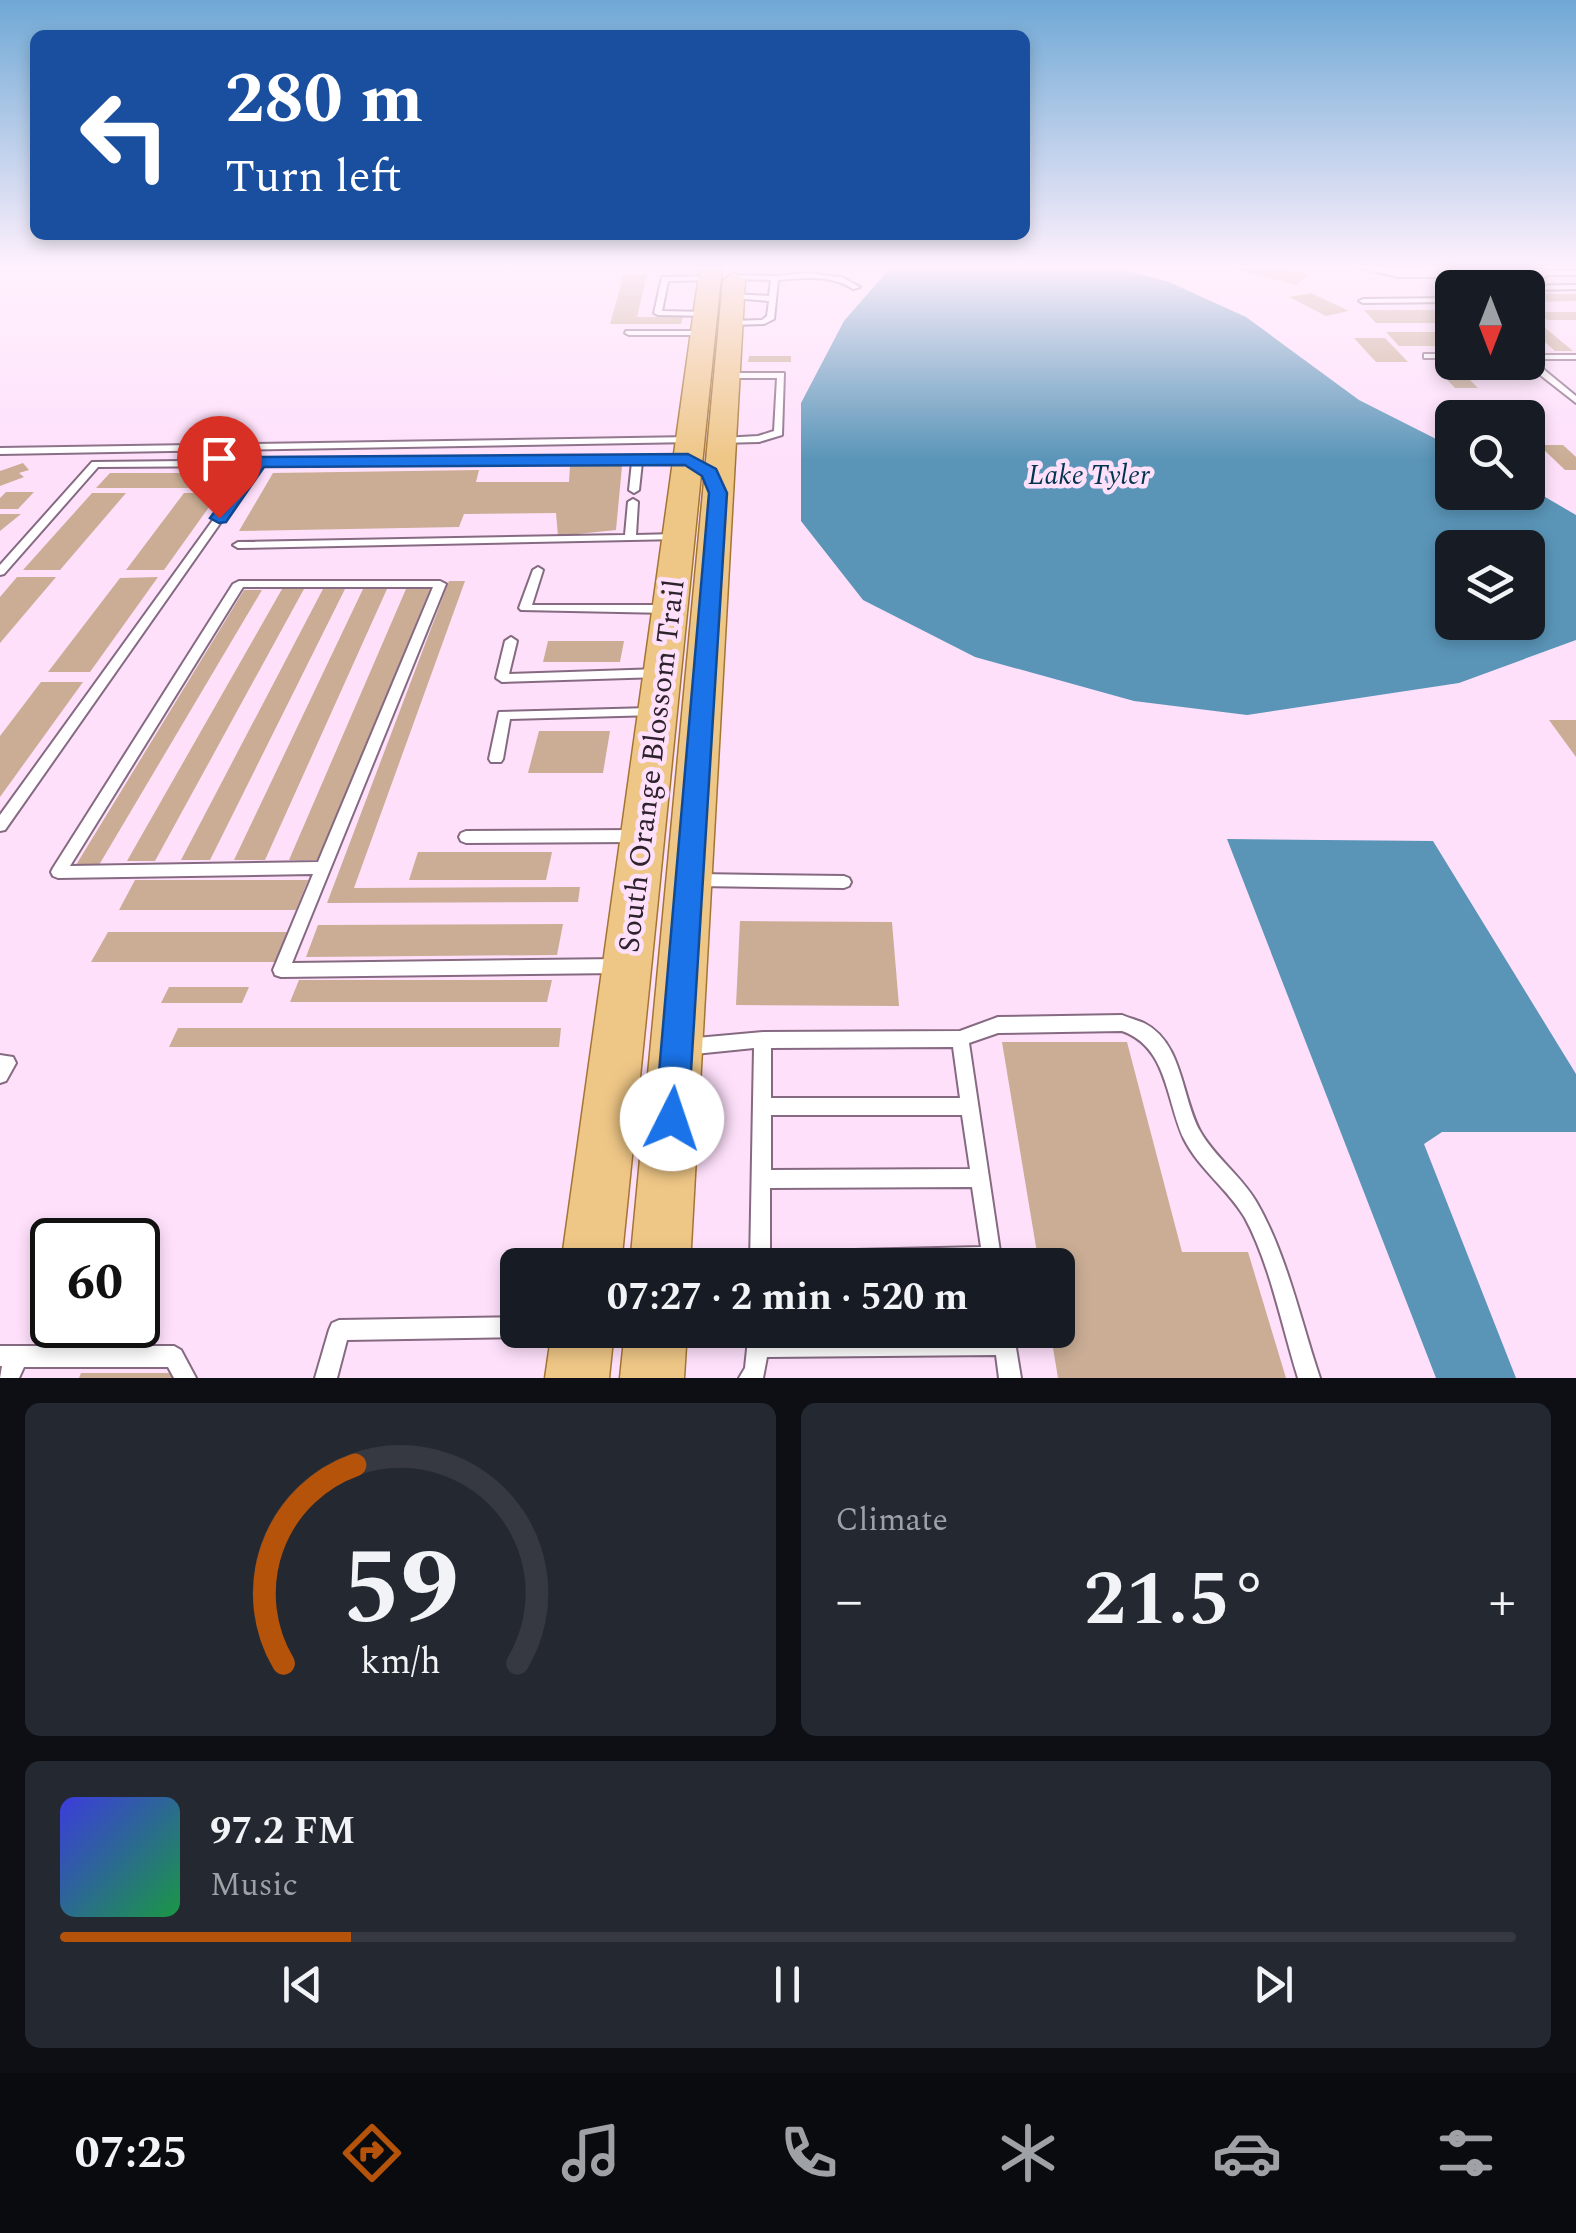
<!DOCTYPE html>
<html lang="en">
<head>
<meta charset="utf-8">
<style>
  body { margin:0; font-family:Spectral,serif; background:#242831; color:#f1f3f6; height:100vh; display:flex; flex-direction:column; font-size:38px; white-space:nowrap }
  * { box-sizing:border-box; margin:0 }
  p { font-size:32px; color:#9ea1a6 }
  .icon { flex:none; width:55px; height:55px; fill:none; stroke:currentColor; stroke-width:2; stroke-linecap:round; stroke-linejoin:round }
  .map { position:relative; height:1378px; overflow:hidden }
  .drawer { display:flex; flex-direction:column; gap:25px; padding:25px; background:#0d0f14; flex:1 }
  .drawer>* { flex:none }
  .hud { position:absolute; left:30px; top:30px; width:1000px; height:210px; border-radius:15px; box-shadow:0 5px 15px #0003; background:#1a4fa0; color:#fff; overflow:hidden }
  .needle { width:65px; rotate:180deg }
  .tools { position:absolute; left:1435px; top:270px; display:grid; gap:20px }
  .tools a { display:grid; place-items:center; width:110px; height:110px; border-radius:15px; background:#171b24; box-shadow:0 5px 15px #0003; font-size:50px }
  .speed { position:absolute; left:30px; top:1218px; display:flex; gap:20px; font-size:50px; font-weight:700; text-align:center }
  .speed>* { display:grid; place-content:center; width:130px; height:130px; border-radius:50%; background:#171b24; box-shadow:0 5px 15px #0003; line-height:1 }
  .speed .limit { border:5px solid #111; border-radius:15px; background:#fff; color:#111 }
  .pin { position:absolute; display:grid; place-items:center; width:85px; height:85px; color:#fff; margin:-102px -42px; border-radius:50% 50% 50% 0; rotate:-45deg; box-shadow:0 0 10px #0007 }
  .pin .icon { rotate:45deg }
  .me { position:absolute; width:110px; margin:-55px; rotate:4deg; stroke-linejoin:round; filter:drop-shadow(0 0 8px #0008) }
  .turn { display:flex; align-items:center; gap:35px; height:210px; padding:0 30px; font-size:45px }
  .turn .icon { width:130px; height:130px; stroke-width:2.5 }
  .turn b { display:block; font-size:70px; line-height:85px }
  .big { font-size:75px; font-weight:700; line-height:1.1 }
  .drawer .widget { flex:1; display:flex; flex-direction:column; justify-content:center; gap:15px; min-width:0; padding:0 35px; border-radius:15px; background:#242831 }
  .drawer .dial { align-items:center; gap:0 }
  .dial svg { height:260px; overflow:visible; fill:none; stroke:#363941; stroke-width:7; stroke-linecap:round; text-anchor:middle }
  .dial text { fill:#f1f3f6; stroke:none }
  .song { display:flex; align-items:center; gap:30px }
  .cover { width:120px; height:120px; border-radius:15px; background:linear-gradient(135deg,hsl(240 70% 55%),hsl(140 70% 35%)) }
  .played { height:10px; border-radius:5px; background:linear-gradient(90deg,#b45309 20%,#363941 20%) }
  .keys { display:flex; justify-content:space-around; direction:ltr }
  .heat { display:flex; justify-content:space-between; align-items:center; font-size:55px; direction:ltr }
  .drawer .tiles { flex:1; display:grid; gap:25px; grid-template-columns:1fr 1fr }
  .widget:last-child { grid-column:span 2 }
  .trip { position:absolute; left:500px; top:1248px; width:575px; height:100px; border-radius:15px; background:#171b24; box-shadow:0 5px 15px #0003; font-weight:700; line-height:100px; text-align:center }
  .tabs { display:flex; height:160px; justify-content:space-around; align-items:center; background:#090b0e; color:#9ea1a6 }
  .tabs .icon { width:70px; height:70px }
  .tabs .selected { color:#b45309 }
  .tabs b { font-size:45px; color:#f1f3f6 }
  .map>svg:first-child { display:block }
  .water { fill:#5a95b8; fill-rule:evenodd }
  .building { fill:#caad94 }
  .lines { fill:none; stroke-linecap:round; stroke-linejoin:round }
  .lane-casing { stroke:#856a82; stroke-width:4 }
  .street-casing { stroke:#856a82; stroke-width:4 }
  .primary-casing { stroke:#a47433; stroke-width:3 }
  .lane { fill:#fff; fill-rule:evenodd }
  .street { fill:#fff; fill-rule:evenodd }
  .primary { fill:#eec686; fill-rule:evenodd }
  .route { fill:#1a73e8; stroke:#114b97; stroke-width:2.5 }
  .labels { text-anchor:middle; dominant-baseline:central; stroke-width:9; stroke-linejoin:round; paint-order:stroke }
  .far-water-label { font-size:28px; font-style:italic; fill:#01354d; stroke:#fee0fb }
  .street-label { font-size:30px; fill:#2e232d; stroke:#fee0fb }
</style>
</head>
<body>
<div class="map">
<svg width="1576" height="1378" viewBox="0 0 1576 1378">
  <rect width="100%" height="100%" fill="#fee0fb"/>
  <g class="water">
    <path d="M 891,267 L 1113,267 L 1169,282 L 1246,317 L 1359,400 L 1452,447 L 1452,492 L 1528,492 L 1528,487 L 1576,515 L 1576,640 L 1459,683 L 1247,715 L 1134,701 L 975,657 L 863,600 L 801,521 L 801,403 L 844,321 ZM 1452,548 L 1528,548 L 1528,622 L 1452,622 Z"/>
    <polygon points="1227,839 1433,841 1576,1074 1576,1132 1442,1132 1424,1144 1516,1378 1436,1378"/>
  </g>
  <g class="building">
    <polygon points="1281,267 1310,275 1296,285 1235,269"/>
    <polygon points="624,274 647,274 637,317 683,317 681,324 610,324"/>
    <polygon points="1311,293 1349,311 1326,316 1289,297"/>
    <polygon points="1528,294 1576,294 1576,301 1528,302"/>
    <polygon points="1364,310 1440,310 1452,323 1376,323"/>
    <polygon points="1537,312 1576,312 1576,320 1547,320"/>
    <polygon points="1528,327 1544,327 1573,351 1555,351"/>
    <polygon points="1386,332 1452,332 1452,346 1399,346"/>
    <polygon points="1354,338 1385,338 1408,362 1376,362"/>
    <polygon points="749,356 791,356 791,362 748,362"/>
    <polygon points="1440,372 1462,372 1478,388 1455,388"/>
    <polygon points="1539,445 1563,445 1576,457 1576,470 1565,470"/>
    <polygon points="23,463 29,470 19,473 24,477 0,486 0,471"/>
    <polygon points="570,466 622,466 616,530 558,536 556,513 464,514 459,527 239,531 273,473 479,470 476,482 569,482"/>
    <polygon points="110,473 233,473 222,488 96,488"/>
    <polygon points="6,492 34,492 18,509 0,509 0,498"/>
    <polygon points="92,493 126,493 60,570 23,570"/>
    <polygon points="184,493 219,493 164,570 126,570"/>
    <polygon points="0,514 21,514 0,531"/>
    <polygon points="17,577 56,577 0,643 0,597"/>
    <polygon points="158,577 90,672 48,672 120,578"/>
    <polygon points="449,581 465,581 354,888 580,887 578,902 327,903"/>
    <polygon points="282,589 304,589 155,861 127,861"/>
    <polygon points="323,589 345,589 210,860 181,860"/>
    <polygon points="363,589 387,589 265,860 234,860"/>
    <polygon points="406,589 430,589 319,860 289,860"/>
    <polygon points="244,590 262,590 99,865 76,865"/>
    <polygon points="548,641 624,641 620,662 543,662"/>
    <polygon points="41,682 83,682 0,797 0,736"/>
    <polygon points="1549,720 1576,720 1576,757"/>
    <polygon points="539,731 610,731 603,773 528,773"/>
    <polygon points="418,852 552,852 546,880 409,880"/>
    <polygon points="135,880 308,880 296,910 119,910"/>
    <polygon points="740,921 892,922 899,1006 736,1005"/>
    <polygon points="563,924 557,955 306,957 318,925"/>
    <polygon points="108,932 288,932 276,962 91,962"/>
    <polygon points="299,980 552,980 547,1002 290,1002"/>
    <polygon points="169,987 249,987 242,1003 161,1003"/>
    <polygon points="178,1028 561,1028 559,1047 169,1047"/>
    <polygon points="1002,1042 1127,1042 1182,1252 1248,1252 1286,1378 1058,1378 1050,1330 1058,1330 1058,1265 1039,1265"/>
    <polygon points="81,1373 182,1373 180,1378 79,1378"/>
  </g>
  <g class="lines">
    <g class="lane-casing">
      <g id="lane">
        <polygon points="1550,271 1576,271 1576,275 1547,275 1546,273"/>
        <path d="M 806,273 L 841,277 L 860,287 L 853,289 C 830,274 805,278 778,280 L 774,319 L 764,324 L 731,325 L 727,323 L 731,321 L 762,320 L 767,316 L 769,301 L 733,298 L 729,296 L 733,294 L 769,296 L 771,280 L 734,279 L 731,279 L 731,275 L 775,276 Z"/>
        <polygon points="713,276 713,280 710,280 668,281 662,311 706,312 710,314 709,316 658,315 654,313 662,277"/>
        <polygon points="1576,285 1576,289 1528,290 1528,288 1495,288 1498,286"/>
        <polygon points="1452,298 1452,302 1363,303 1359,301 1363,299"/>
        <polygon points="626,331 703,331 707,333 703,335 629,335 625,333"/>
        <rect x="1424" y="354" width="28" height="4"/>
        <polygon points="1528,355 1576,355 1576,359 1531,359 1576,396 1576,403 1525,363 1528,362"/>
        <polygon points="724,373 784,373 782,435 759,442 719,443 719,439 722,438 758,436 774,431 777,378 727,378 723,375"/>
        <polygon points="691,437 696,440 694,442 0,454 0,448"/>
        <polygon points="686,456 691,459 689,461 642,462 639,490 634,493 629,490 632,462 261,465 5,830 0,831 0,815 252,466 98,467 4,574 0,575 0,565 92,462"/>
        <polygon points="633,499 638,502 636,535 676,534 681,537 680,539 238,548 233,545 238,542 625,535 628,502"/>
        <polygon points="538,567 543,570 532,605 668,605 674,609 668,613 521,610 519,608 533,570"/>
        <path d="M 239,581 L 440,581 L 446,584 L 292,963 L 620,959 L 626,961 L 628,966 L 626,971 L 620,973 L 281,977 L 275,975 L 273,970 L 313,874 L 58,878 L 53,876 L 51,872 L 53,868 L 233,584 ZM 243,587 L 433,587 L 318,862 L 70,866 Z"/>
        <polygon points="511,637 517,641 509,674 660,669 666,673 660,677 502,682 496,678 505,641"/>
        <polygon points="651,708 656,709 657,712 656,715 510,719 503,759 501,762 491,762 489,759 499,712"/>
        <polygon points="636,830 641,832 643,836 641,840 636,842 466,843 461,841 459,837 461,833 466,831"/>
        <polygon points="697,874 844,876 849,878 851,882 849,886 844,888 697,886 692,884 690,880 692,876"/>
        <path d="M 1122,1015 C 1129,1018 1137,1020 1144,1023 C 1183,1043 1181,1096 1200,1131 C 1215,1158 1242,1176 1257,1203 C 1287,1255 1301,1322 1320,1378 L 1298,1378 C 1282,1327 1270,1264 1245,1218 C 1228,1189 1199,1169 1184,1139 C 1166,1101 1168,1047 1122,1031 L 998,1033 L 969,1043 L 1002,1265 L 750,1265 L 754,1048 L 685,1055 L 679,1053 L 676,1047 L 679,1041 L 685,1039 L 763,1032 L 960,1031 L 998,1017 ZM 953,1047 L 960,1098 L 771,1098 L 771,1048 ZM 771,1115 L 962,1115 L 970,1169 L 771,1170 ZM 972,1187 L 981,1247 L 770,1252 L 770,1188 Z"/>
        <polygon points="0,1055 13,1057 16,1063 6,1081 0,1083"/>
        <polygon points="518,1317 518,1330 527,1330 525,1334 518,1337 347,1340 337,1378 315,1378 329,1330 332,1323 339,1320"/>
        <polygon points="749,1330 769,1330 769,1336 993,1334 993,1330 1013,1330 1021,1378 999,1378 996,1355 767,1357 763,1378 739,1378 745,1368"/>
        <polygon points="0,1346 174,1346 181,1350 196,1378 174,1378 168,1367 24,1367 19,1378 0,1378 2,1366 0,1366"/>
      </g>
    </g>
    <g class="street-casing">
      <polygon id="street" points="1357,267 1544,269 1551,273 1544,277 1399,277"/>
    </g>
    <g class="primary-casing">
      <g id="primary">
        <polygon points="700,267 722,267 621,1265 561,1265"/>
        <polygon points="734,273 745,280 690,1265 630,1265 723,280"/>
        <polygon points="552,1330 614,1330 609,1378 545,1378"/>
        <polygon points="625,1330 687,1330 684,1378 620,1378"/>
      </g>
    </g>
    <use href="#lane" class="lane"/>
    <use href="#street" class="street"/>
    <use href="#primary" class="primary"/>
  </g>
  <linearGradient id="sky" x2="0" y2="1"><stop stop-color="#6fa8d5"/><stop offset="0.58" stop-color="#fff1fd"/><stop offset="1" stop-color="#fff1fd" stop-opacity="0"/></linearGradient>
  <rect width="1576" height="460" fill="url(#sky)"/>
  <polygon class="route" points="688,454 716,469 727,493 688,1119 683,1130 672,1135 660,1130 655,1119 709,493 702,476 685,465 264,467 226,522 219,523 210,518 253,459 259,457"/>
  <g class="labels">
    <g class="far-water-label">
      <text x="1089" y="475">Lake Tyler</text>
    </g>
    <g class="street-label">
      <text transform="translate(652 766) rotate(-83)">South Orange Blossom Trail</text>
    </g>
  </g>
</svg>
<div class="tools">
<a><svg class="needle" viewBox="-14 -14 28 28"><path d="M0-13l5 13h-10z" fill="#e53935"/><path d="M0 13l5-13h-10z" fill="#9ea1a6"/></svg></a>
<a><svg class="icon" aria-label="search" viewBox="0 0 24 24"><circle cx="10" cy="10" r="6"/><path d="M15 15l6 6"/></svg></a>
<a><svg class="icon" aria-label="layers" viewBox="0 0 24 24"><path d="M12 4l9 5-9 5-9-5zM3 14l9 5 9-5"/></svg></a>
</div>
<div class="speed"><div class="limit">60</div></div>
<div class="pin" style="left:219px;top:518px;background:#d93025"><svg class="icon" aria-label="arrive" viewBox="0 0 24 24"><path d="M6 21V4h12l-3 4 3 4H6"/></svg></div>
<svg class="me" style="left:672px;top:1119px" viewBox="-20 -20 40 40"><circle r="19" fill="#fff"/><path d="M0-13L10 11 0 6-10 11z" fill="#1a73e8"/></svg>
<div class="trip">07:27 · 2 min · 520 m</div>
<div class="hud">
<div class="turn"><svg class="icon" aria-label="left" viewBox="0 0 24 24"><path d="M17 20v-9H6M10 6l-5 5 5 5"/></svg><div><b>280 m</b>Turn left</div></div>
</div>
</div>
<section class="drawer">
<div class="tiles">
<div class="widget dial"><svg viewBox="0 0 100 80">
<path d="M14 69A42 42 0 1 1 86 69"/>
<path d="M14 69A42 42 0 0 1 36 8" stroke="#b45309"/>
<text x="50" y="56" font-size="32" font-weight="700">59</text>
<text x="50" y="72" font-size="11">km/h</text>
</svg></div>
<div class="widget"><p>Climate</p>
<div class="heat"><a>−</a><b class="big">21.5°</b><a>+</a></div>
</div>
<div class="widget">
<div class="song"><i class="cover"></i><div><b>97.2 FM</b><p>Music</p></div></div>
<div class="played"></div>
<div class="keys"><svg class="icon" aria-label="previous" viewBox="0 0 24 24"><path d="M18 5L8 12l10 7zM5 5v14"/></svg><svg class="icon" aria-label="pause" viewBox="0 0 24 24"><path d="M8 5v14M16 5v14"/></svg><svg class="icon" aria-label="next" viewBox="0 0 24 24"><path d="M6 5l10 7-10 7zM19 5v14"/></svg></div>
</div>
</div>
</section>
<nav class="tabs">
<b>07:25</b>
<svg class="icon selected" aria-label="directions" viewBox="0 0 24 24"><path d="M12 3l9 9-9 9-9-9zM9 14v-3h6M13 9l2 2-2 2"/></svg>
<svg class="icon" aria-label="music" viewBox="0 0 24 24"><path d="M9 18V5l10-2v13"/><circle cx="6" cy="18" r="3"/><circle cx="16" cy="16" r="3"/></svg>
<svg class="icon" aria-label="phone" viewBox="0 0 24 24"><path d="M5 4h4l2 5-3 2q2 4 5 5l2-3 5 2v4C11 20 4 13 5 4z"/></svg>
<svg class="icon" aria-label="climate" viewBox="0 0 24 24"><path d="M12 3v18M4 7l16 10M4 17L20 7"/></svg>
<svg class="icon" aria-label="car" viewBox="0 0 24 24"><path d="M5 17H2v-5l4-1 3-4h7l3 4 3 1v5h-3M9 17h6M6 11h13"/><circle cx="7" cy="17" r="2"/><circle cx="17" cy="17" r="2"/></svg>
<svg class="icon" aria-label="filters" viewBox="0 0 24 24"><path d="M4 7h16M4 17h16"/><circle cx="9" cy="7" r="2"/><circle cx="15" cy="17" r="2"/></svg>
</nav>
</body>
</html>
